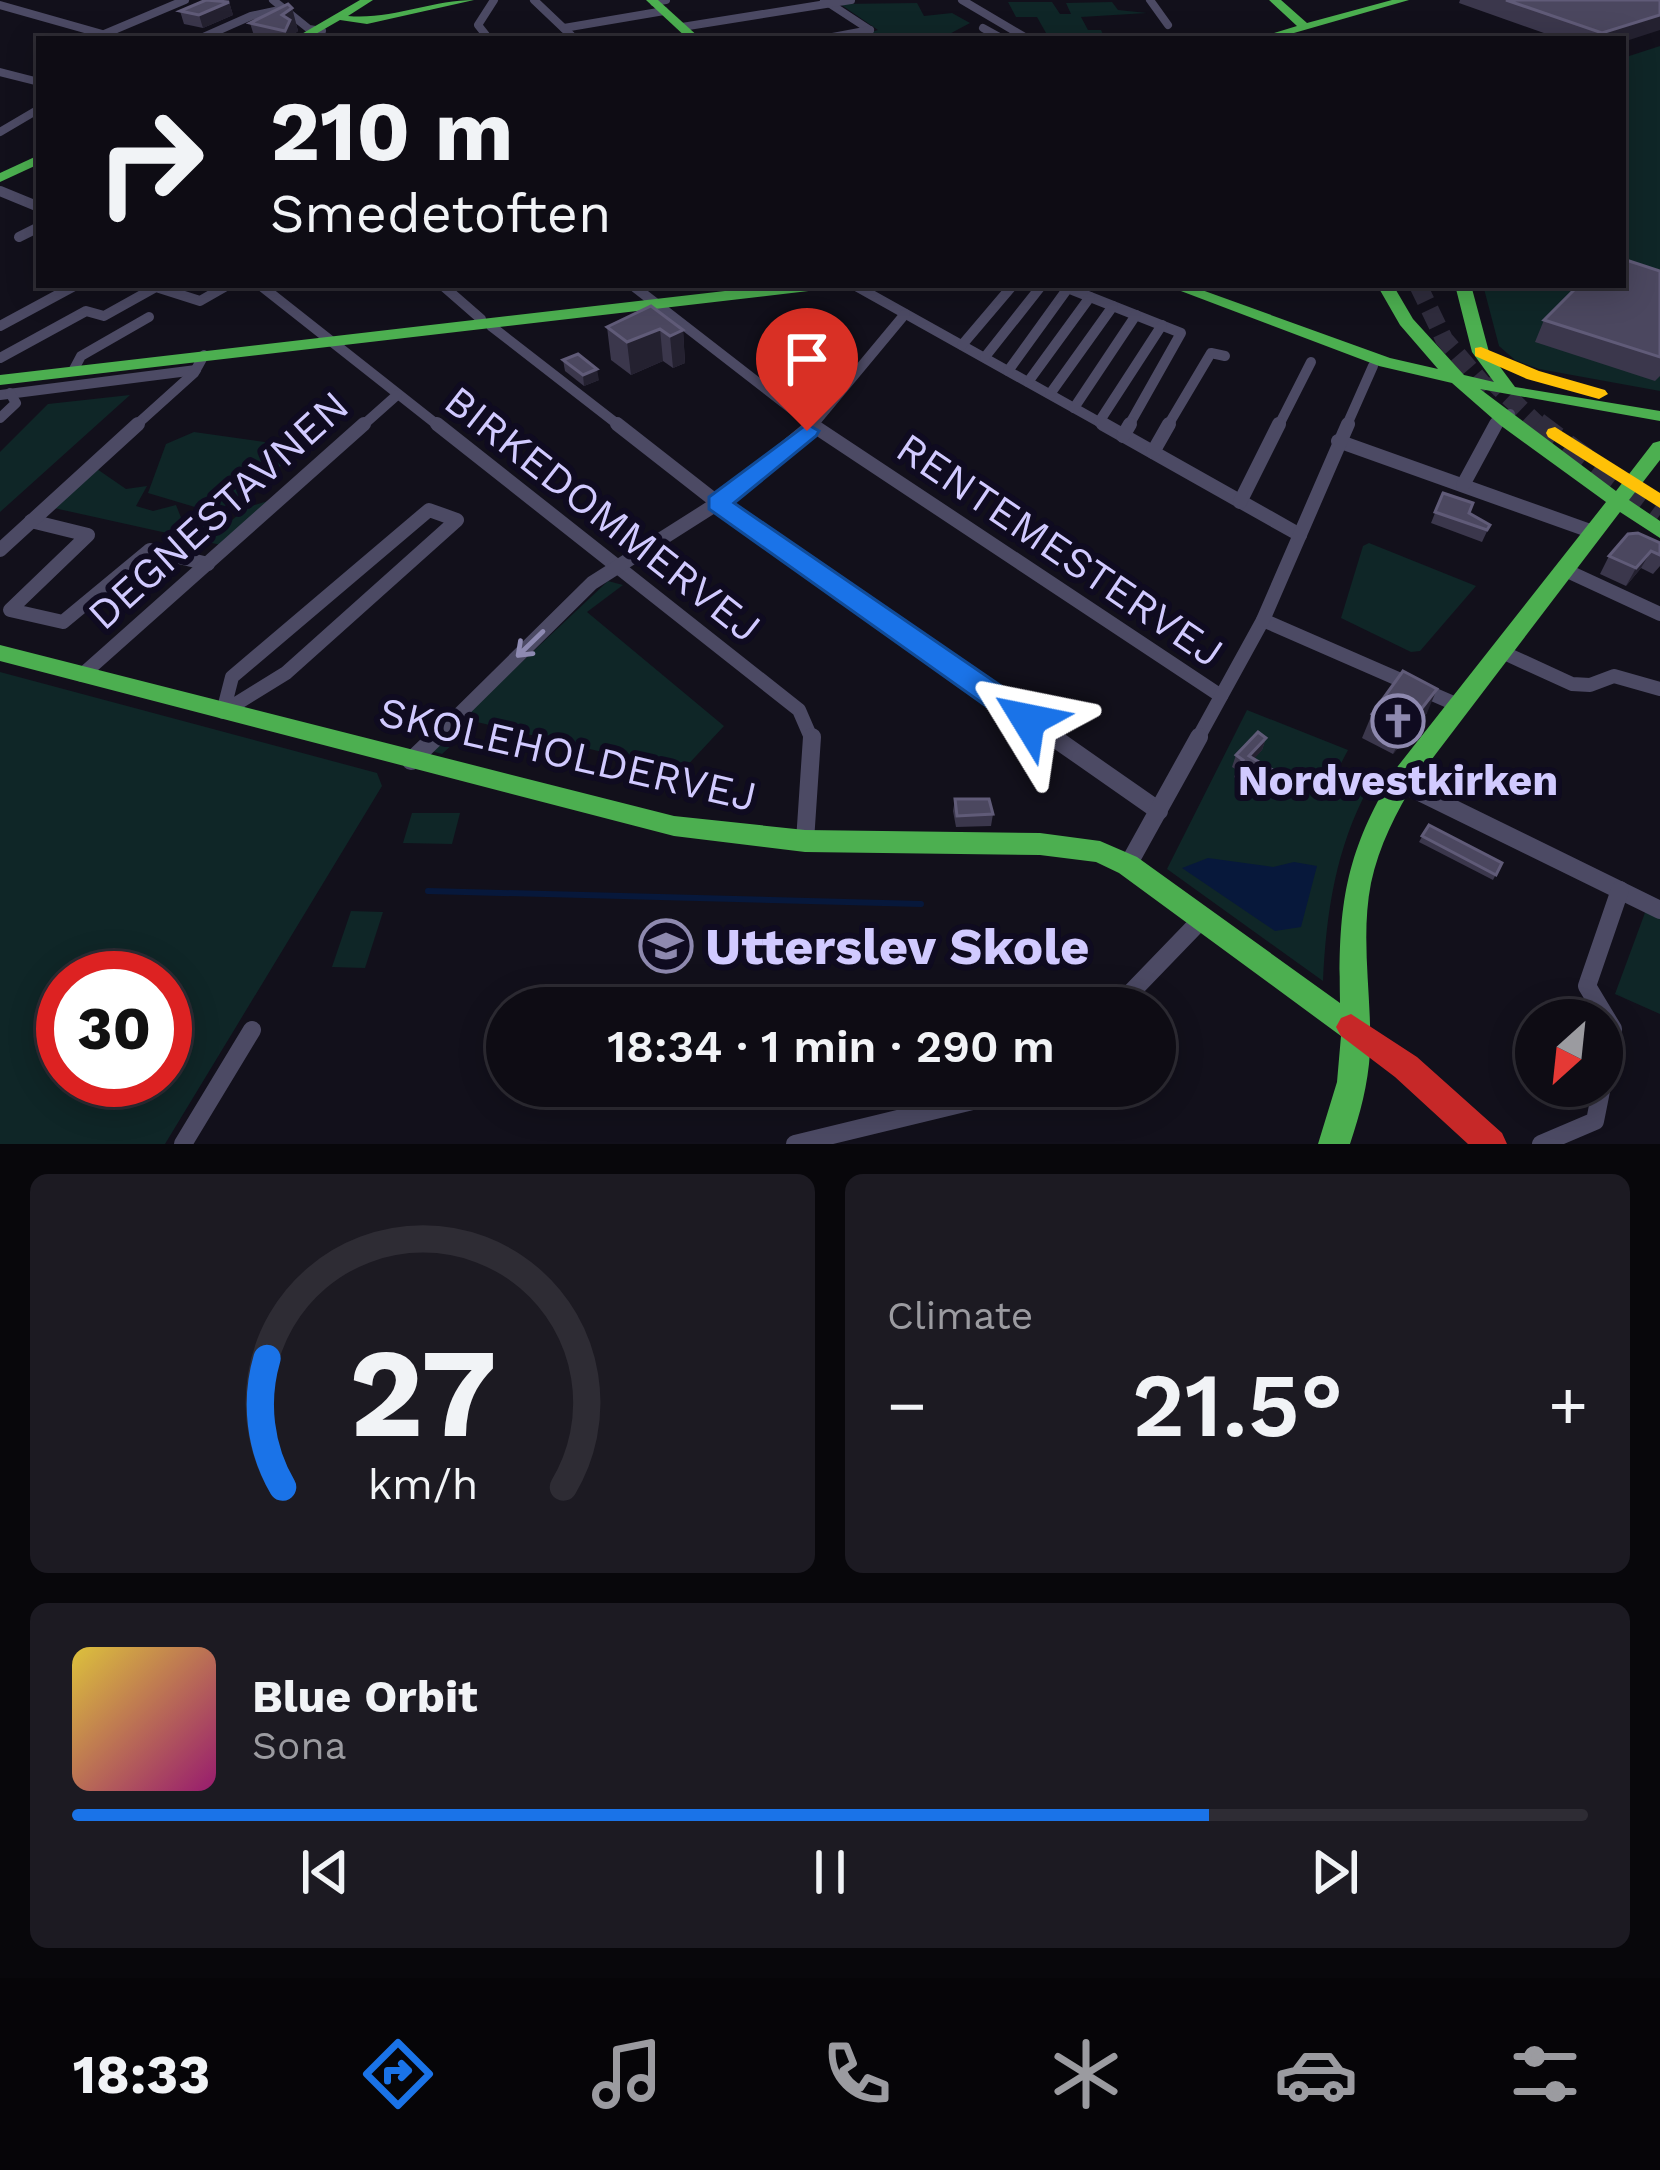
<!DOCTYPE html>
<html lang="en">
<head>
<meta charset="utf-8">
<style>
  body { margin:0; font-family:"Work Sans",sans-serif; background:#1c1a22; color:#f1f3f6; height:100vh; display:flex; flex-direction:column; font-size:45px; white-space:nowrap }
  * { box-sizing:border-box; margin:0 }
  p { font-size:39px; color:#9b9ba0 }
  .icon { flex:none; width:66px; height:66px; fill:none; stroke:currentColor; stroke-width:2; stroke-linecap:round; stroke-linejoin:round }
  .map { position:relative; height:1144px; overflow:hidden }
  .drawer { display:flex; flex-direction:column; gap:30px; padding:30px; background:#08070b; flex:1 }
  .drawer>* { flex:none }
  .guide { position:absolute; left:36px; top:36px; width:1590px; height:252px; border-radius:0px; box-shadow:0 6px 30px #0003,0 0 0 3px #2e2c34; background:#0e0c14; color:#f1f3f6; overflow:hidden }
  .needle { width:78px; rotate:207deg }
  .buttons { position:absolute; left:1515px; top:999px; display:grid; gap:24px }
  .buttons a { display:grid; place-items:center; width:108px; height:108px; border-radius:50%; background:#0e0c14; box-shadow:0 6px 30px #0003,0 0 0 3px #2e2c34; font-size:60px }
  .speed { position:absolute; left:36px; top:951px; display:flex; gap:24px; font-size:60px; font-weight:700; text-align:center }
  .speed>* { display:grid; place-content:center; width:156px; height:156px; border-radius:50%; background:#0e0c14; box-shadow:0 6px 30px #0003,0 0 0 3px #2e2c34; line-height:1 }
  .speed .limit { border:18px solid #d22; background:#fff; color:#111 }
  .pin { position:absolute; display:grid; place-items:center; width:102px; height:102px; color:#fff; margin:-123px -51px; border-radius:50% 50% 50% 0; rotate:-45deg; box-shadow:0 0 12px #0007 }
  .pin .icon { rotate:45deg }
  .me { position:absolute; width:132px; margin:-66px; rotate:305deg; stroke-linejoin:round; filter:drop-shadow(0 0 9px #0008) }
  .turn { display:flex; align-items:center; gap:42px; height:252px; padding:0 36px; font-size:54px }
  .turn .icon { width:156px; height:156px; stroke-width:2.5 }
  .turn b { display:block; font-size:84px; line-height:102px }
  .big { font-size:90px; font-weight:600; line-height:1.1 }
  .drawer .widget { flex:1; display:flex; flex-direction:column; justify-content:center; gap:18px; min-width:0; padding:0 42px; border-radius:18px; background:#1c1a22 }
  .drawer .dial { align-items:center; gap:0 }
  .dial svg { height:312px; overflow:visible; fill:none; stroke:#2e2c34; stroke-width:7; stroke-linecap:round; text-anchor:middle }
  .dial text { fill:#f1f3f6; stroke:none }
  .song { display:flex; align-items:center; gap:36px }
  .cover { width:144px; height:144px; border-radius:18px; background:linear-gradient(135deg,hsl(50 70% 55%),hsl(320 70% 35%)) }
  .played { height:12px; border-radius:6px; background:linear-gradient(90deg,#1a73e8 75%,#2e2c34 75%) }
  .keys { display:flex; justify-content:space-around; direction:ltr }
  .heat { display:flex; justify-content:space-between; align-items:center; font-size:66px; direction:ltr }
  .drawer .tiles { flex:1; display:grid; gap:30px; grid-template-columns:1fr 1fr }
  .widget:last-child { grid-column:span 2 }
  .trip { position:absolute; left:486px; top:987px; width:690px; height:120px; border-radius:60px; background:#0e0c14; box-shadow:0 6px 30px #0003,0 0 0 3px #2e2c34; font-weight:600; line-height:120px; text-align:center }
  .tab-bar { display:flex; height:192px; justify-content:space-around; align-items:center; background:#060508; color:#9b9ba0 }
  .tab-bar .icon { width:84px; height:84px }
  .tab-bar .current { color:#1a73e8 }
  .tab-bar b { font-size:54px; color:#f1f3f6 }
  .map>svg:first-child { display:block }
  .green { fill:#0f2627; fill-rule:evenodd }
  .water { fill:#07183b }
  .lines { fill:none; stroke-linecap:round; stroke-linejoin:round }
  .stream { stroke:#07183b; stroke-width:6 }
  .primary-tunnel-far1 { stroke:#2f2c3d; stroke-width:18; stroke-dasharray:18 9; stroke-linecap:butt }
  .primary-tunnel { stroke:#2f2c3d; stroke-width:24; stroke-dasharray:24 12; stroke-linecap:butt }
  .street-far3 { stroke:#4c4a64; stroke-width:8 }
  .street-far2 { stroke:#4c4a64; stroke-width:10 }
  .street-far1 { stroke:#4c4a64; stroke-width:14 }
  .street { stroke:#4c4a64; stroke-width:18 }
  .fast { fill:#4caf50; fill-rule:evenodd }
  .slow { fill:#ffc107; fill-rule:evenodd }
  .jam { fill:#c62828; fill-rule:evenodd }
  .wall { fill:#3b374c }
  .shaded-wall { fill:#242130 }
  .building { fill:#4b475f; stroke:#605b78; stroke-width:3 }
  .oneway { stroke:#8e8ab2 }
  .route { fill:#1a73e8; stroke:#114b97; stroke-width:3 }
  .labels { text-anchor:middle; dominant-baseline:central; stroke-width:12; stroke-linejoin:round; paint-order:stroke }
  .street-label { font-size:42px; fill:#d1caff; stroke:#0f0b20 }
  .poi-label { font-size:42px; font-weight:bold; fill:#d1caff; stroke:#0f0b20 }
  .near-poi-label { font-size:51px; font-weight:bold; fill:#d1caff; stroke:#0f0b20; text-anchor:start }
</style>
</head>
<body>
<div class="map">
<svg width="1660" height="1144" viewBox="0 0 1660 1144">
  <rect width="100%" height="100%" fill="#12101b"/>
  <g class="green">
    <polygon points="1008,2 1052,2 1060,14 1071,14 1066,3 1112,2 1118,10 1147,13 1081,17 1088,30 1101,30 1105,39 1071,39 1067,33 1046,33 1037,17 1016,17"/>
    <polygon points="917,3 924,16 952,13 970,23 940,39 867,39 861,35 878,30 840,4"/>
    <polygon points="1660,46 1660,391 1539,369 1515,360 1499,346 1483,285 1623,285 1623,58"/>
    <polygon points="130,395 0,512 0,452 48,404"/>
    <polygon points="194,432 285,445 285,463 215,513 148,493 166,444"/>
    <polygon points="97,469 126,489 147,486 136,506 153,511 176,505 182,520 221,529 248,507 271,500 221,545 54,508"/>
    <polygon points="1369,543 1476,586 1420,651 1411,652 1341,618 1363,546"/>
    <polygon points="608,581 623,585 587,612 724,726 682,771 477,722 442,754 428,750"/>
    <path d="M 0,672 L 377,773 L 382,786 L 165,1144 L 0,1144 ZM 63,978 L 165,978 L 165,1080 L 63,1080 Z"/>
    <path d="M 1247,710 L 1348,750 L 1337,771 L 1369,787 C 1336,847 1326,913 1323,981 L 1167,869 Z"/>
    <polygon points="412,813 460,813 452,844 403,843"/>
    <polygon points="1646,910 1660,916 1660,1014 1615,994"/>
    <polygon points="351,911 383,912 365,968 332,967"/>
  </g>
  <polygon class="water" points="1208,858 1273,867 1294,862 1317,866 1301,927 1275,931 1182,868"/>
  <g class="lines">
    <polyline class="stream" points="428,891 921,904"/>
    <g class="primary-tunnel-far1">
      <polyline points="1418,285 1444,339 1493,396"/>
      <polyline points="1489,378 1540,427"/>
    </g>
    <polyline class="primary-tunnel" points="1537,424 1660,515"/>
    <g class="street-far3">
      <polyline points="273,0 309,29 322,31"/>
      <polyline points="534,0 575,39"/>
      <polyline points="824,0 870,30"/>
      <polyline points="962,0 1028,39"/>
      <polyline points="1150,0 1168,25"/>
      <polyline points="654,2 666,0"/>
      <polyline points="0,5 120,39"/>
      <polyline points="682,27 851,0"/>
      <polyline points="564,28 664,11"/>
      <polyline points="983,28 1003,39"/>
      <polyline points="102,35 185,0"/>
      <polyline points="199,39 251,16 284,9"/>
      <polyline points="489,39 478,25 494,0"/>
      <polyline points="822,39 870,30"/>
      <polyline points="0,72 39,82"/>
      <polyline points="0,132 39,109"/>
    </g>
    <g class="street-far2">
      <polyline points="0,191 39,207"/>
      <polyline points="19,237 39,227"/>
      <polyline points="260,285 440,427"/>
      <polyline points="442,285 481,319"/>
      <polyline points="632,285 815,427"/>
      <polyline points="854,285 1108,427"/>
      <polyline points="1060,285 1181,333 1128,427"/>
      <polyline points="0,326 76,285"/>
      <polyline points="491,326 621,427"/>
      <polyline points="962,345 1013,285"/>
      <polyline points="985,357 1042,285"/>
      <polyline points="0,358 86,311 104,316 156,287 200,301 228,285"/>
      <polyline points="73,371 81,356 149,317"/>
      <polyline points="1008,371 1068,288"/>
      <polyline points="1028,382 1090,297"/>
      <polyline points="1050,394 1113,306"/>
      <polyline points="0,395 196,370"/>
      <polyline points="1074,408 1136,315"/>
      <polyline points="0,418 16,403 10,393"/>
      <polyline points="1099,422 1162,325"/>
      <polyline points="134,427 194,373 204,355"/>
      <polyline points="361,427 397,395"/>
      <polyline points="811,427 905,314"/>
      <polyline points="1167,427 1211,353 1225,356"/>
      <polyline points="1278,427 1311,362"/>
      <polyline points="1346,427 1373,366"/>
      <polyline points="1494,427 1500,417 1510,414"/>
    </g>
    <g class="street-far1">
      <polyline points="437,424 799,710 812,740"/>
      <polyline points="617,424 718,503 1057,740"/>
      <polyline points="811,424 1221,696"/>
      <polyline points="1103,424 1300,535"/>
      <polyline points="1123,436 1130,424"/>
      <polyline points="1338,441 1593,532"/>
      <polyline points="1153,452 1169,424"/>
      <polyline points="1463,485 1496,424"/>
      <polyline points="1240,502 1279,424"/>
      <polygon points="429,510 457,520 286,673 223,712 232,677"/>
      <polyline points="31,521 88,535 10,610 63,622 150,550 208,564"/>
      <polyline points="0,550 138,424"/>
      <polyline points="1565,570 1660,614"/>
      <polyline points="1263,620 1460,706"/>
      <polyline points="1502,652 1572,684 1590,685 1614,676 1660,689"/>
      <polyline points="82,675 364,424"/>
      <polyline points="433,740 592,583 718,503 814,424"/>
      <polyline points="1197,740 1263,620 1348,424"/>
    </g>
    <g class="street">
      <polyline points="1053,737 1159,811"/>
      <polyline points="411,761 436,737"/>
      <polyline points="1401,783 1660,910"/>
      <polyline points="805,841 812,737"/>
      <polyline points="1128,865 1199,737"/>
      <polyline points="1116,1008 1201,920"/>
      <polyline points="1602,1086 1613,1029 1587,986 1620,890"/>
      <polyline points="183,1144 252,1030"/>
      <polyline points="795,1144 1034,1086"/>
      <polyline points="1541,1144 1595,1121 1602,1086"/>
    </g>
    <g class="fast">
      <path d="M 360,0 L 373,0 L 348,16 C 391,20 432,0 474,0 L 367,24 L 340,20 L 307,39 L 293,39 Z"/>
      <polygon points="646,0 658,0 701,39 688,39"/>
      <polygon points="1269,0 1281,0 1307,23 1392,0 1409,0 1273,39 1254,39 1297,26"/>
      <polygon points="39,155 39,164 0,182 0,173"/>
      <polygon points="776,285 825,285 817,290 0,385 0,375"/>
      <path d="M 1165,285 L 1188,285 L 1390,358 L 1438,369 L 1400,325 L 1377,285 L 1393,285 L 1413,319 L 1464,375 L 1494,382 L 1472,352 L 1455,285 L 1471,285 L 1489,352 L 1515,387 L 1660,411 L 1660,421 L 1480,389 L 1616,491 L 1653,443 L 1660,441 L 1660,460 L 1629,500 L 1660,521 L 1660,538 L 1620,512 L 1416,780 C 1396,812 1379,846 1371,883 C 1360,939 1372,996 1370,1052 C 1368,1085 1360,1114 1350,1144 L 1318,1144 L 1337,1082 L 1341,1036 L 1119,873 L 1096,862 L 1040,855 L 805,852 L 674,836 L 0,661 L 0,645 L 674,816 L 805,830 L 1040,833 L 1100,841 L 1137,857 L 1340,1003 C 1338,903 1345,852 1398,766 L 1606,502 L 1500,425 L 1452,383 L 1379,366 Z"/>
    </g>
    <g class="slow">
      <polygon points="1481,347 1539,371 1605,390 1608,394 1599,399 1527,379 1475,356 1475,348"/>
      <polygon points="1555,427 1660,493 1660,508 1548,437 1546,433 1548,429"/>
    </g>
    <polygon class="jam" points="1351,1014 1417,1057 1502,1133 1507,1144 1468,1144 1395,1077 1341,1036 1336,1027 1341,1018"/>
  </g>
  <g class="wall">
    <polygon points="1460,0 1660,0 1623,39 1561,39 1459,3"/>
    <polygon points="229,2 233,15 203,28 184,24 180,11"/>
    <polygon points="292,8 298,31 294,34 295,39 255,39 250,23"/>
    <polygon points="1660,271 1660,376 1655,381 1535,342 1544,320"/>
    <polygon points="607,327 683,330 685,363 673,368 663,361 631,375 611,360"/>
    <polygon points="563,360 599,380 584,386 565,371"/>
    <polygon points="1443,493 1469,513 1490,525 1482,542 1431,523"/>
    <polygon points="1660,543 1660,566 1653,574 1641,568 1626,586 1600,574 1609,556"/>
    <polygon points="1427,713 1393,754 1362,738 1372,714"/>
    <polygon points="1266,738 1262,750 1254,758 1276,772 1272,784 1261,797 1234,777 1237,770 1232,767 1236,755"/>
    <polygon points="955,799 993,814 991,826 956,827 953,811"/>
    <polygon points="1429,825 1502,863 1493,880 1419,842"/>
  </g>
  <g class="shaded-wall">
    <polygon points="229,2 233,15 203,28 199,15"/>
    <polygon points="292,8 298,31 294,34 295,39 287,39 282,15"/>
    <polygon points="1660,15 1660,30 1623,42 1623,39 1600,39 1602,33"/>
    <polygon points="660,329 663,361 631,375 627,342"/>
    <polygon points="683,330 685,363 673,368 670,336"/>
    <polygon points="597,369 599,380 584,386 583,375"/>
    <polygon points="1651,551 1641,568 1626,586 1636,568"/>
    <polygon points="1437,689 1427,713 1393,754 1404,731"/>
    <polygon points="1266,738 1262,750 1246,768 1249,756"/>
    <polygon points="1276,772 1272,784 1261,797 1265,785"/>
  </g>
  <g class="building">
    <polygon points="206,0 229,2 199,15 180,11"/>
    <polygon points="1506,0 1660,0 1660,15 1602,33"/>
    <polygon points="288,4 292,8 282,15 290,20 285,31 250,23"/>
    <polygon points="1623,259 1660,271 1660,357 1544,320 1579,285 1623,285"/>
    <polygon points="651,306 683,330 670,336 660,329 627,342 607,327"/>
    <polygon points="578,354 597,369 583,375 563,360"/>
    <polygon points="1443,493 1473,503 1469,513 1490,525 1487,530 1435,512"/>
    <polygon points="1638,533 1660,543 1660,555 1651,551 1636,568 1609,556 1628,534"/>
    <polygon points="1403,671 1437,689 1404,731 1372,714"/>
    <polygon points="1258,732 1266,738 1249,756 1276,772 1265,785 1238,765 1243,760 1236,755"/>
    <polygon points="955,799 989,799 993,814 957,816"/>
    <polygon points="1429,825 1502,863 1496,875 1422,836"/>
  </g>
  <defs><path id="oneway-shaft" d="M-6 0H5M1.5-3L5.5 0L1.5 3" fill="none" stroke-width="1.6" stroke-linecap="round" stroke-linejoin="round" transform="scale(3)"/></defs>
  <use class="oneway" href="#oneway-shaft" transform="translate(530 644) rotate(136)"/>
  <polygon class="route" points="807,424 819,431 816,436 734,503 1039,712 1043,720 1039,728 1017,728 709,509 709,497"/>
  <defs>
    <g id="church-ring" transform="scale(2.7)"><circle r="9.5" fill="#0f0b20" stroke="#8e89af" stroke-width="1.5"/><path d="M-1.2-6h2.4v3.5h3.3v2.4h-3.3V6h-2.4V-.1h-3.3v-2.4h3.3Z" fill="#8e89af"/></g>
    <g id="school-ring" transform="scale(2.7)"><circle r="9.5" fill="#0f0b20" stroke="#8e89af" stroke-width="1.5"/><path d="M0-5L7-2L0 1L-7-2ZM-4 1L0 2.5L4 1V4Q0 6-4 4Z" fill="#8e89af"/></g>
  </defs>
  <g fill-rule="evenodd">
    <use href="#church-ring" x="1398" y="721"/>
    <use href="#school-ring" x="666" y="946"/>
  </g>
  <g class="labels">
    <g class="street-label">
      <text transform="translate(218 510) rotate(-42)">DEGNESTAVNEN</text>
      <text transform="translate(603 514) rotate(38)">BIRKEDOMMERVEJ</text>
      <text transform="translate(1060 550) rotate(34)">RENTEMESTERVEJ</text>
      <text transform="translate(568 754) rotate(13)">SKOLEHOLDERVEJ</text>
    </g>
    <g class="poi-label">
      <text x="1398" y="780">Nordvestkirken</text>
    </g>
    <g class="near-poi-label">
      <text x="705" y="946">Utterslev Skole</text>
    </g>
  </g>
</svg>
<div class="buttons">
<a><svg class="needle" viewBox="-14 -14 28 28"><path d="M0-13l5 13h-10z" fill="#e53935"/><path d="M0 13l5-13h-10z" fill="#9b9ba0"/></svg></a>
</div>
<div class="speed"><div class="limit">30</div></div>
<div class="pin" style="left:807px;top:431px;background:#d93025"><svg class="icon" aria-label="arrive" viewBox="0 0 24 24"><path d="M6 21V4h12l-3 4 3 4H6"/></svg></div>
<svg class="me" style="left:1028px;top:720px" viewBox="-20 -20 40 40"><path d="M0-17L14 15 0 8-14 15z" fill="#1a73e8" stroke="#fff" stroke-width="4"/></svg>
<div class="trip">18:34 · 1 min · 290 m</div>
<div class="guide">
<div class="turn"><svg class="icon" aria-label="right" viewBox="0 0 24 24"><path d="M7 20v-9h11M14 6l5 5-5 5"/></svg><div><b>210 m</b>Smedetoften</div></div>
</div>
</div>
<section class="drawer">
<div class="tiles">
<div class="widget dial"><svg viewBox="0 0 100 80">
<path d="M14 69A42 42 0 1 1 86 69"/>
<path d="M14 69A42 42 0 0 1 10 36" stroke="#1a73e8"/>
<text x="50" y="56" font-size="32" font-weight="700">27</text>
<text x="50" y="72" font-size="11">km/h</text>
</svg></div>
<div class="widget"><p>Climate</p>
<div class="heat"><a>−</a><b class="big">21.5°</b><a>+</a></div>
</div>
<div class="widget">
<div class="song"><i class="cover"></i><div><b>Blue Orbit</b><p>Sona</p></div></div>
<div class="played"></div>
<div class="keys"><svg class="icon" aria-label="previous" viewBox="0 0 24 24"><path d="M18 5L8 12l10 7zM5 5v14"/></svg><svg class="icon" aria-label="pause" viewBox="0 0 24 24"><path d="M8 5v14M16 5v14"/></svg><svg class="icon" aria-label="next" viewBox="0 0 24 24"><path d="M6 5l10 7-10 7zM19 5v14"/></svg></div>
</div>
</div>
</section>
<nav class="tab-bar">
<b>18:33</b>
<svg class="icon current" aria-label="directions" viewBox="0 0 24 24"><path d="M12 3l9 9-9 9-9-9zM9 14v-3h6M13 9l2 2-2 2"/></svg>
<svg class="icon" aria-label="music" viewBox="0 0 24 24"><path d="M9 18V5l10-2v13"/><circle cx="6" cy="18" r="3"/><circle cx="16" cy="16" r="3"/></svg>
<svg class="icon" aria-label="phone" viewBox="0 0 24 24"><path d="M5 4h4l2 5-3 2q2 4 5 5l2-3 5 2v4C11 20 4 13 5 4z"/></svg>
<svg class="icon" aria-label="climate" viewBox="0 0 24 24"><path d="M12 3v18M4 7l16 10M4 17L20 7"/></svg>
<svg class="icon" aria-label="car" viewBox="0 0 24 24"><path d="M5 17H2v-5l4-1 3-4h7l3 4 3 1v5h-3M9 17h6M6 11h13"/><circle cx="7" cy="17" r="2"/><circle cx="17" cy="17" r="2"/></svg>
<svg class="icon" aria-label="filters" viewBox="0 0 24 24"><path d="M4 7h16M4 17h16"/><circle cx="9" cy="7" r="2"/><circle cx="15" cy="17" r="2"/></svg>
</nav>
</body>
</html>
